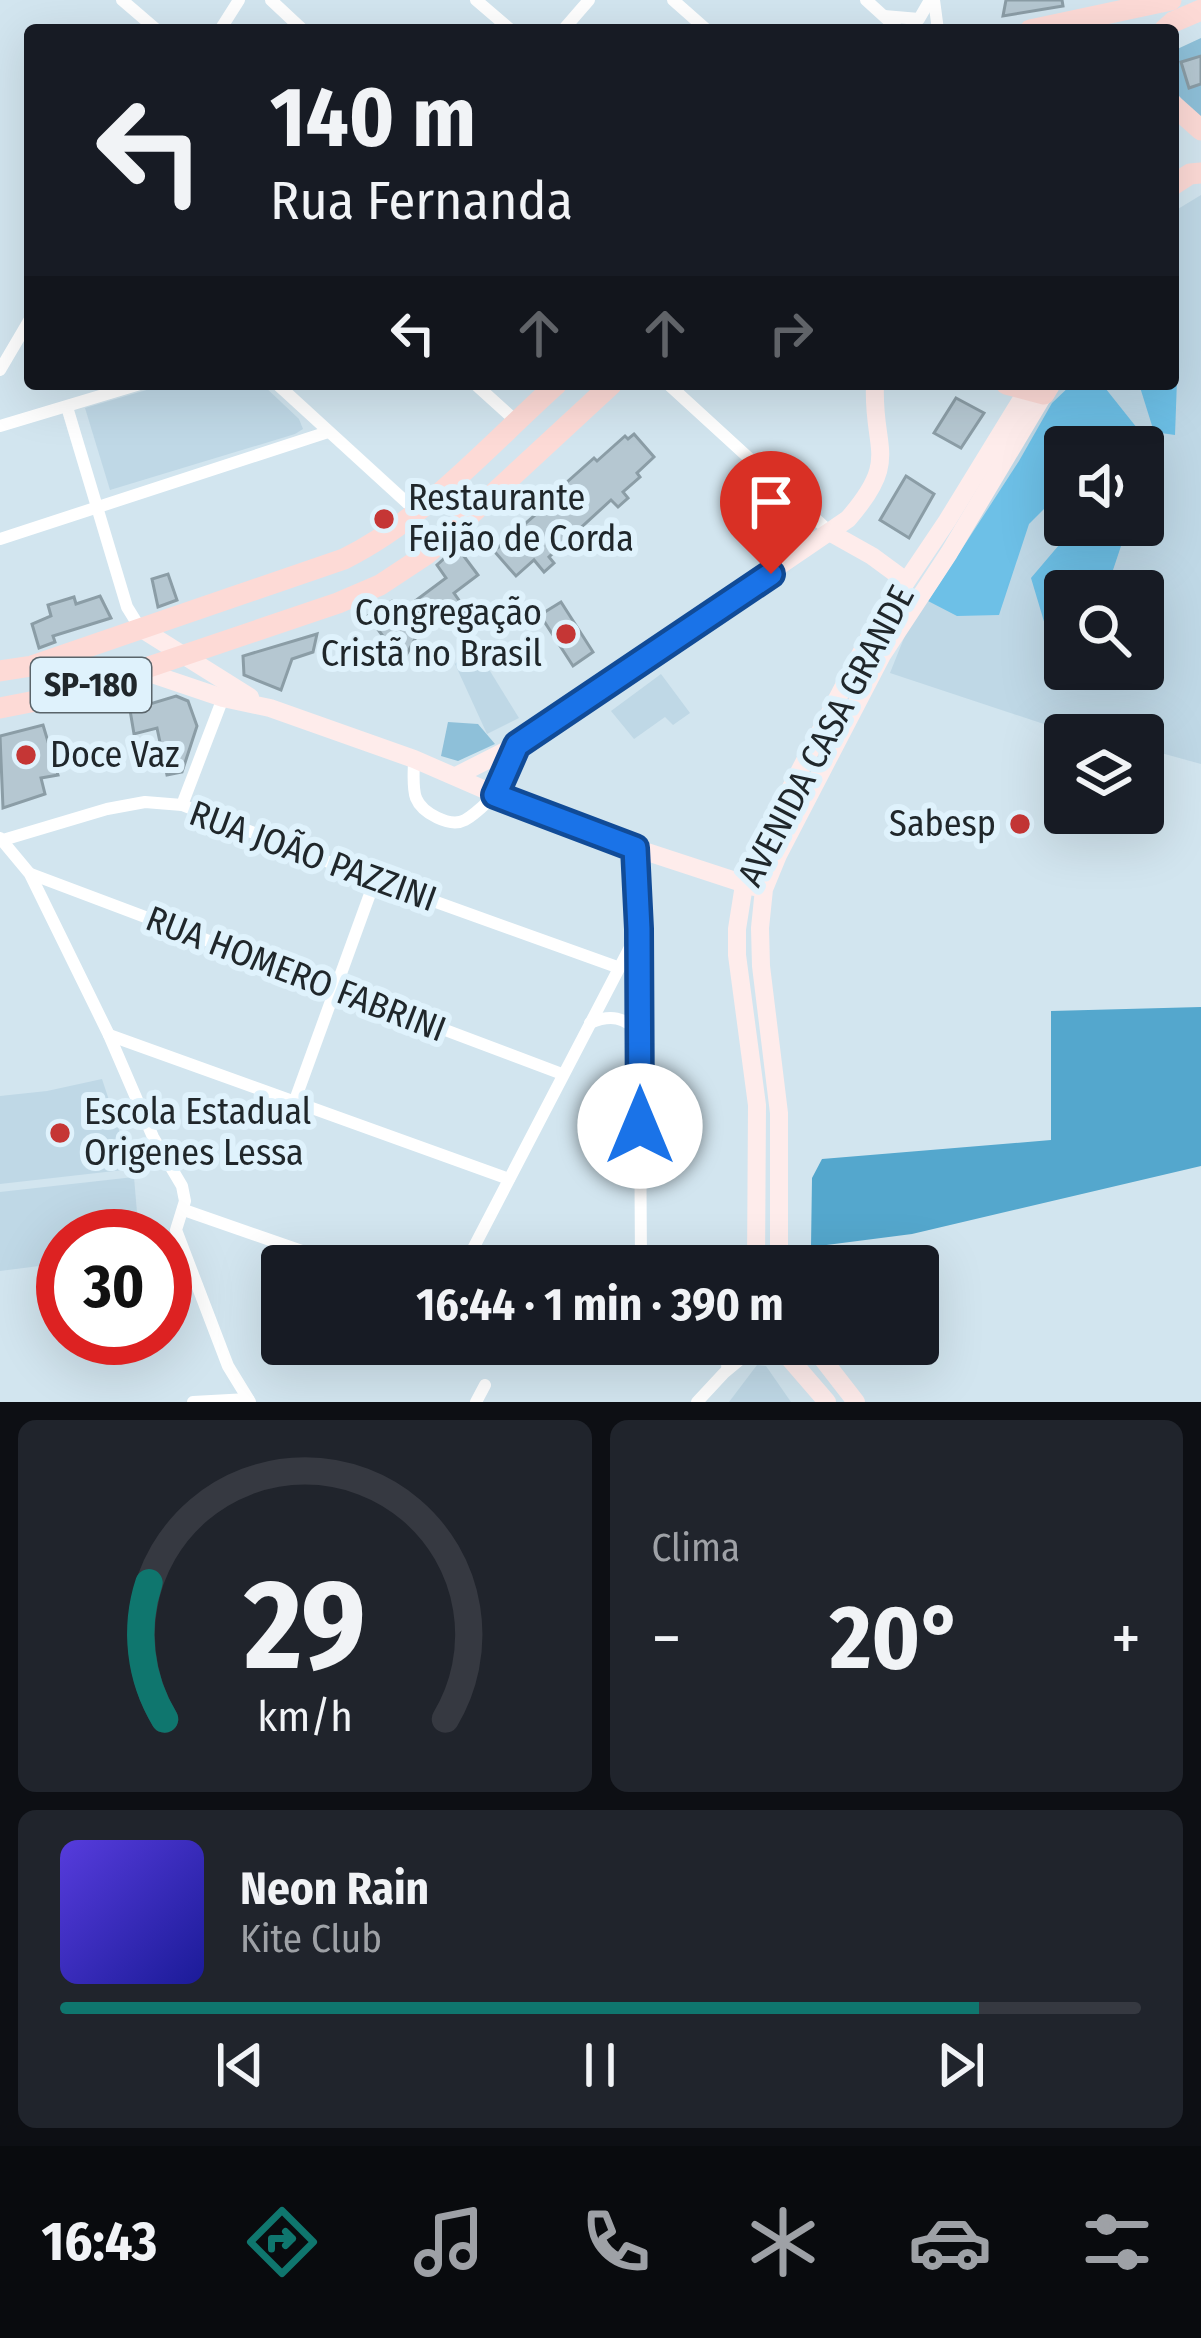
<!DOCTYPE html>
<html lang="pt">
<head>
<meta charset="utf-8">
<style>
  body { margin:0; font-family:"Fira Sans Condensed",sans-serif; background:#20242c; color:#f1f3f6; height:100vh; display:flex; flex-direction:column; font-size:45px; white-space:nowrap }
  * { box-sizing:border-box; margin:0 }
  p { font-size:39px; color:#9ea1a6 }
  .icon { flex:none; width:66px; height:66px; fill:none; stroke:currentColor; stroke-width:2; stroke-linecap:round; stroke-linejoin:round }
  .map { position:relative; height:1402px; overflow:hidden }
  .drawer { display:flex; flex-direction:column; gap:18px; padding:18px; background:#0d0f14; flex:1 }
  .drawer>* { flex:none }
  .guide { position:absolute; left:24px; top:24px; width:1155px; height:366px; border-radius:12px; box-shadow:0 12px 48px #0002; background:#171b24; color:#f1f3f6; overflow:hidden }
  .buttons { position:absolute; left:1044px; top:426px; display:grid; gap:24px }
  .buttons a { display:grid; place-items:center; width:120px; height:120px; border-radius:12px; background:#171b24; box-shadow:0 12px 48px #0002; font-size:60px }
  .speed { position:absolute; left:36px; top:1209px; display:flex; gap:24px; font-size:60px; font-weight:700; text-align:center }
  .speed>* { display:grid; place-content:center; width:156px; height:156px; border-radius:50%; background:#171b24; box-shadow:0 12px 48px #0002; line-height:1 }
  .speed .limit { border:18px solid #d22; background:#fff; color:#111 }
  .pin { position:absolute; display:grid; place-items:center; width:102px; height:102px; color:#fff; margin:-123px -51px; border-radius:50% 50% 50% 0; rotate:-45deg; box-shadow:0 0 12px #0007 }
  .pin .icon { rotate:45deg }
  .me { position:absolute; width:132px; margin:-66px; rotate:0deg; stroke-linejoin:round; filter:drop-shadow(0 0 9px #0008) }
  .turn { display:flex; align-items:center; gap:42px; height:252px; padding:0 48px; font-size:54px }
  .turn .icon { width:156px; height:156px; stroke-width:2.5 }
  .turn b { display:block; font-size:84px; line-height:102px }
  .lanes { display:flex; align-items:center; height:114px; padding:0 48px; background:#0003; justify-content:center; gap:60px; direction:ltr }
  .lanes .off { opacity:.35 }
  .big { font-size:90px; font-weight:700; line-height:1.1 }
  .drawer .tile { flex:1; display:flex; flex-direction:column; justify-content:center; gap:18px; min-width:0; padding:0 42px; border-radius:18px; background:#20242c }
  .drawer .dial { align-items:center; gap:0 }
  .dial svg { height:312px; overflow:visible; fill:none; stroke:#363941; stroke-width:7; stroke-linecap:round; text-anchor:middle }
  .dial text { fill:#f1f3f6; stroke:none }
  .song { display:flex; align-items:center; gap:36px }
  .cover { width:144px; height:144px; border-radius:18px; background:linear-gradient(135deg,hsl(250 70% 55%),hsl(240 70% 35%)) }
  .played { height:12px; border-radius:6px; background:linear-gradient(90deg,#0f766e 85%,#363941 85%) }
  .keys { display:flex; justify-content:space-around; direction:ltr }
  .heat { display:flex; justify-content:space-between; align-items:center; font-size:66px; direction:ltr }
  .drawer .tiles { flex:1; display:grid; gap:18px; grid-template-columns:1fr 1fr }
  .tile:last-child { grid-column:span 2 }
  .trip { position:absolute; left:261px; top:1245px; width:678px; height:120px; border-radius:12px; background:#171b24; box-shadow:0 12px 48px #0002; font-weight:700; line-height:120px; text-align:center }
  .dock { display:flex; height:192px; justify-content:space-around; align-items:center; background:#090b0e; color:#9ea1a6 }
  .dock .icon { width:84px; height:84px }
  .dock .selected { color:#0f766e }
  .dock b { font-size:54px; color:#f1f3f6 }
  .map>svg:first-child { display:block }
  .built { fill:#bfd8e6; fill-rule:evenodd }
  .green { fill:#8ec0d9 }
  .forest { fill:#6dc0e7 }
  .water { fill:#54a7cd }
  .building { fill:#b5c7d1; stroke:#8b9da6; stroke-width:3 }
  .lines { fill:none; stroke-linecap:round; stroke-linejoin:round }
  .street { stroke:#fff; stroke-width:12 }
  .secondary { stroke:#feeceb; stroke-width:18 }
  .primary { stroke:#fddad6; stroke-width:21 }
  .route-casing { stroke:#114b97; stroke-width:30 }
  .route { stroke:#1a73e8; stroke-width:21 }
  .poi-dot { fill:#c53635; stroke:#dff2fc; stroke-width:4.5 }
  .labels { text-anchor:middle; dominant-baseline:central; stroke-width:12; stroke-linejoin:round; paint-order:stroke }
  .shield { fill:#dff2fc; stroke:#59646a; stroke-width:3 }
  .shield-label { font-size:33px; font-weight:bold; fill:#20272b }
  .poi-label { font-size:36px; fill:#20272b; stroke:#dff2fc; text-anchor:start }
  .street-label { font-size:36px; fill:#20272b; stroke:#dff2fc }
</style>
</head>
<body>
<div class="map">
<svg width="1201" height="1402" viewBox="0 0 1201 1402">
  <rect width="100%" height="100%" fill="#d2e5ef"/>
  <g class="built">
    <path d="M 1201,195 L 1201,764 L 1143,748 L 1143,735 L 1087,735 L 1059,729 L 890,673 L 916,608 L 1057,384 L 1173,384 L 1173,212 ZM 1065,447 L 1143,447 L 1143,525 L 1065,525 ZM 1065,591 L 1143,591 L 1143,669 L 1065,669 Z"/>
    <polygon points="167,384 262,384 299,419 303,429 295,434 110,490 85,408"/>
    <polygon points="474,645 519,718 487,734 455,664"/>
    <polygon points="661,674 690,713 673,725 665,717 634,739 611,711"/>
    <polygon points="102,1079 132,1169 0,1184 0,1096 47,1091"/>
    <polygon points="134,1177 139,1236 63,1236 63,1263 0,1271 0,1192"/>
    <polygon points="757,1365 766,1366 791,1402 729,1402"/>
  </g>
  <g class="green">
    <path d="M 1201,38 L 1201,117 C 1171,94 1173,87 1173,51 Z"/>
    <polygon points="448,722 478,724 495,744 458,761 441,756"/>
  </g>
  <g class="forest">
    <polygon points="1173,356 1177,380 1175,435 1154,432 1139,384 1173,384"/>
    <polygon points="1072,384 1102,384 1137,428 1142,447 1065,447 1065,488 1029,524 999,615 957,616 928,601 1019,461 1052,403"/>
    <polygon points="1076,525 1128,525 1106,591 1065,591 1065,647 1054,655 1031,578"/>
  </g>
  <polygon class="water" points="1201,1007 1201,1166 912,1234 811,1247 812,1178 822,1159 1051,1140 1051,1011"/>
  <g class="building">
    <polygon points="1006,0 1062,0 1063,6 1003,16"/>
    <polygon points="1201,56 1201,84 1189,88 1181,62"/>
    <polygon points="956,398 984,413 961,448 934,433"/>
    <polygon points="634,434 654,457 637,473 640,477 623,492 628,498 618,507 611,500 549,557 554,563 544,572 534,560 516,576 494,551 559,494 557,491 594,458 597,461 625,436 628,439"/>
    <polygon points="906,476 934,494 909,538 880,520"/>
    <polygon points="457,547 478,575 454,593 470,616 457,625 406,625 415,639 404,659 378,652 385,639 368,616 392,601 399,613 446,578 437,565"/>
    <polygon points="168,574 177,600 158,607 152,579"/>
    <polygon points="100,596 111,618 53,636 55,642 39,648 32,624 51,616 48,605 74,597 76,604"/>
    <polygon points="561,602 593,652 573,666 540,615"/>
    <polygon points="317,634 313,652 292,659 281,690 244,675 243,656"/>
    <polygon points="176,696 188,701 197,726 182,772 167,775 157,728 134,734 130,710"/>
    <polygon points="43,725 58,775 41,778 45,794 3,808 0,736"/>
  </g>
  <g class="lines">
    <g class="street">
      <polyline points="122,0 157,30"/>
      <polyline points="271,0 303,30"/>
      <polyline points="476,0 511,30"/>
      <polyline points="673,0 707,30"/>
      <polyline points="866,0 899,30"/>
      <polyline points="934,0 938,30"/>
      <polyline points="884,16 919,19 930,0"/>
      <polyline points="220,30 239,0"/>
      <polyline points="563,30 589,0"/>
      <polyline points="0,370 30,319"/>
      <polyline points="277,384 417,512"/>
      <polyline points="475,384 516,421"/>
      <polyline points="668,384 831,533"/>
      <polyline points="67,407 127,607 140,628"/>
      <polyline points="0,426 140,384"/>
      <polyline points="0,539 328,432"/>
      <path d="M 414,759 C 414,771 412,787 416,798 C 422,813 450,828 465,820 C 476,814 486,803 495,795"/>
      <polyline points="182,805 223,698"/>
      <polyline points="0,838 30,874 109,1035 153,1137 182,1186 185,1201 176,1230 228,1366 250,1402"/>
      <polyline points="3,840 107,809 145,802 182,805 375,880 617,967"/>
      <polyline points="635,848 639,929 641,1266"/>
      <polyline points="31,874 562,1074"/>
      <path d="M 590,1023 C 611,1014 624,1017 640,1033"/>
      <polyline points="109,1035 509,1179"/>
      <polyline points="295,1100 375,880"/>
      <polyline points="184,1210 345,1266"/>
      <polyline points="464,1266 639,930"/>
      <polyline points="727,1366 739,1344"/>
      <polyline points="193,1402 248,1399"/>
      <polyline points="476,1402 485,1385"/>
      <polyline points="697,1402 724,1373 759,1344"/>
    </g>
    <g class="secondary">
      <polyline points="831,533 872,556 906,581"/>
      <polyline points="140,628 250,697"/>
      <polyline points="140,670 223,698 270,708 414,759 522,806 635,848 754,887"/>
      <path d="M 456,776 L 517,745 L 848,519 C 901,458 872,451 875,384"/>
      <polyline points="495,795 517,745"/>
      <polyline points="756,1266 757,1105 737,955 737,929 744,885 760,847 871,634 947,521 1031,384"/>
      <polyline points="779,1266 779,1113 761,966 760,928 764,889 778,855 882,655 949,553 1044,394"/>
      <polyline points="777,1344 827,1402"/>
      <polyline points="811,1344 856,1402"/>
    </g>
    <g class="primary">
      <polyline points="1030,30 1171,0"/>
      <polyline points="1164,30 1173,22 1201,10"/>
      <polyline points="1173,105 1201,130"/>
      <polyline points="1173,185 1190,174 1201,173"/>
      <polyline points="1006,384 1044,394 1050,384"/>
      <path d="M 0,671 L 32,666 L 344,559 C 425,519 490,444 557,384"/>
      <polyline points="0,708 56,697 140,670 338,603 380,585 427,554 454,530 612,384"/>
    </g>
  </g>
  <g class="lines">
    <g class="route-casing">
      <polyline id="route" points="640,1126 639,929 635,848 495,795 517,745 771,574"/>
    </g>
    <use href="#route" class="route"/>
  </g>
  <g class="poi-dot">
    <circle cx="384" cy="519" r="12"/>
    <circle cx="566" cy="634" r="12"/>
    <circle cx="26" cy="755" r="12"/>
    <circle cx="1020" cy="824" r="12"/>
    <circle cx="60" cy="1133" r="12"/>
  </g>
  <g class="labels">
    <rect class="shield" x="31" y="658" width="120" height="54" rx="9"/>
    <g class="shield-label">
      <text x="91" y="685">SP-180</text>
    </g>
    <g class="poi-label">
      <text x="408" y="498">Restaurante<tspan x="408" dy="41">Feijão de Corda</tspan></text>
      <text x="542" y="613" text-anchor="end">Congregação<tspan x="542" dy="41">Cristã no Brasil</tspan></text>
      <text x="50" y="755">Doce Vaz</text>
      <text x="996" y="824" text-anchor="end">Sabesp</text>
      <text x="84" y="1112">Escola Estadual<tspan x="84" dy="41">Origenes Lessa</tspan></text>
    </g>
    <g class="street-label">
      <text transform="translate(826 736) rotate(-62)">AVENIDA CASA GRANDE</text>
      <text transform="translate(313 856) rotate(20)">RUA JOÃO PAZZINI</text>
      <text transform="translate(296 974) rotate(21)">RUA HOMERO FABRINI</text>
    </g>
  </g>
</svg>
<div class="buttons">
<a><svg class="icon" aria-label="sound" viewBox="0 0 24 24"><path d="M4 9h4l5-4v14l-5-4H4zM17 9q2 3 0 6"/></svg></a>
<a><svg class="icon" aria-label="search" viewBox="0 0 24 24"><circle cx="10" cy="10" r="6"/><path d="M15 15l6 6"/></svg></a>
<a><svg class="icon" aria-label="layers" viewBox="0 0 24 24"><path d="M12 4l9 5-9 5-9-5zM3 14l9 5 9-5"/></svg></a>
</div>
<div class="speed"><div class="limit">30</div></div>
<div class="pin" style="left:771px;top:574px;background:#d93025"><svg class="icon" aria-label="arrive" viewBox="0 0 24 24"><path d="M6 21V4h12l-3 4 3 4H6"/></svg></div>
<svg class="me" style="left:640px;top:1126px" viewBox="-20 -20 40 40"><circle r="19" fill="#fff"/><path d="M0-13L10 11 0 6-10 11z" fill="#1a73e8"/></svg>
<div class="trip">16:44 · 1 min · 390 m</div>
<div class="guide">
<div class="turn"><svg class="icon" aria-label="left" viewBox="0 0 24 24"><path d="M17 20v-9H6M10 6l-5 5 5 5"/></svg><div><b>140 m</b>Rua Fernanda</div></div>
<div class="lanes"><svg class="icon" aria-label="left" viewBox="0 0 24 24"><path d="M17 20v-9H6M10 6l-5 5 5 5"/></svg><svg class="icon off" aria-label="ahead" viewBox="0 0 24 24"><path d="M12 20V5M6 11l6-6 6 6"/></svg><svg class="icon off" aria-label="ahead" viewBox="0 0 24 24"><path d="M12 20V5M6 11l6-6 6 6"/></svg><svg class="icon off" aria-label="right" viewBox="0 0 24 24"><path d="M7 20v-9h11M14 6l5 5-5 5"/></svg></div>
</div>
</div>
<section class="drawer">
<div class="tiles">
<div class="tile dial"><svg viewBox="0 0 100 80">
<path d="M14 69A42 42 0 1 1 86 69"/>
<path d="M14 69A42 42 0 0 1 10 34" stroke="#0f766e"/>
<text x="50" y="56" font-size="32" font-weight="700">29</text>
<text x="50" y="72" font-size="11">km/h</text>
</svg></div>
<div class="tile"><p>Clima</p>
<div class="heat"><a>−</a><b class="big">20°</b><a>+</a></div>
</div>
<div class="tile">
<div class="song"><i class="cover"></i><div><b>Neon Rain</b><p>Kite Club</p></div></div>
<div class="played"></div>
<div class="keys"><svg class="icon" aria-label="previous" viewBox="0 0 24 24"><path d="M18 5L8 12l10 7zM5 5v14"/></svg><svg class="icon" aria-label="pause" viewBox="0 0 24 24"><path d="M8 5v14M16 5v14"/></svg><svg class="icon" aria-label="next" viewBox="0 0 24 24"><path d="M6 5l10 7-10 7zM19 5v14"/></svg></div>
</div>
</div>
</section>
<nav class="dock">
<b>16:43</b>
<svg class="icon selected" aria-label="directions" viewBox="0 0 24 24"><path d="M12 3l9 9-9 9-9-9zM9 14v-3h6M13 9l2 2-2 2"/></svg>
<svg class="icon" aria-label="music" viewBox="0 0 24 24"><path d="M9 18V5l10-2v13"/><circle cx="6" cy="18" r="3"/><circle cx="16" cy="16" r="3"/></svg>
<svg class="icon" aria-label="phone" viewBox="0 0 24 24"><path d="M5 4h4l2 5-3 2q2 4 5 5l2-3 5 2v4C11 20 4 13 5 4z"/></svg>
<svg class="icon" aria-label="climate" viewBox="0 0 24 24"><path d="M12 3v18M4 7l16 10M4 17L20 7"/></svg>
<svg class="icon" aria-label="car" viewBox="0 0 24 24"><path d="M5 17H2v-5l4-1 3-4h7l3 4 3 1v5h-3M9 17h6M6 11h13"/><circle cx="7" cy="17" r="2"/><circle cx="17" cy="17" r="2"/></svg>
<svg class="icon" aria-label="filters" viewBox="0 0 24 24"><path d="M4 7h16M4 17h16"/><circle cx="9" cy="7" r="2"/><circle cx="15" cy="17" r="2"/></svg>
</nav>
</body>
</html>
